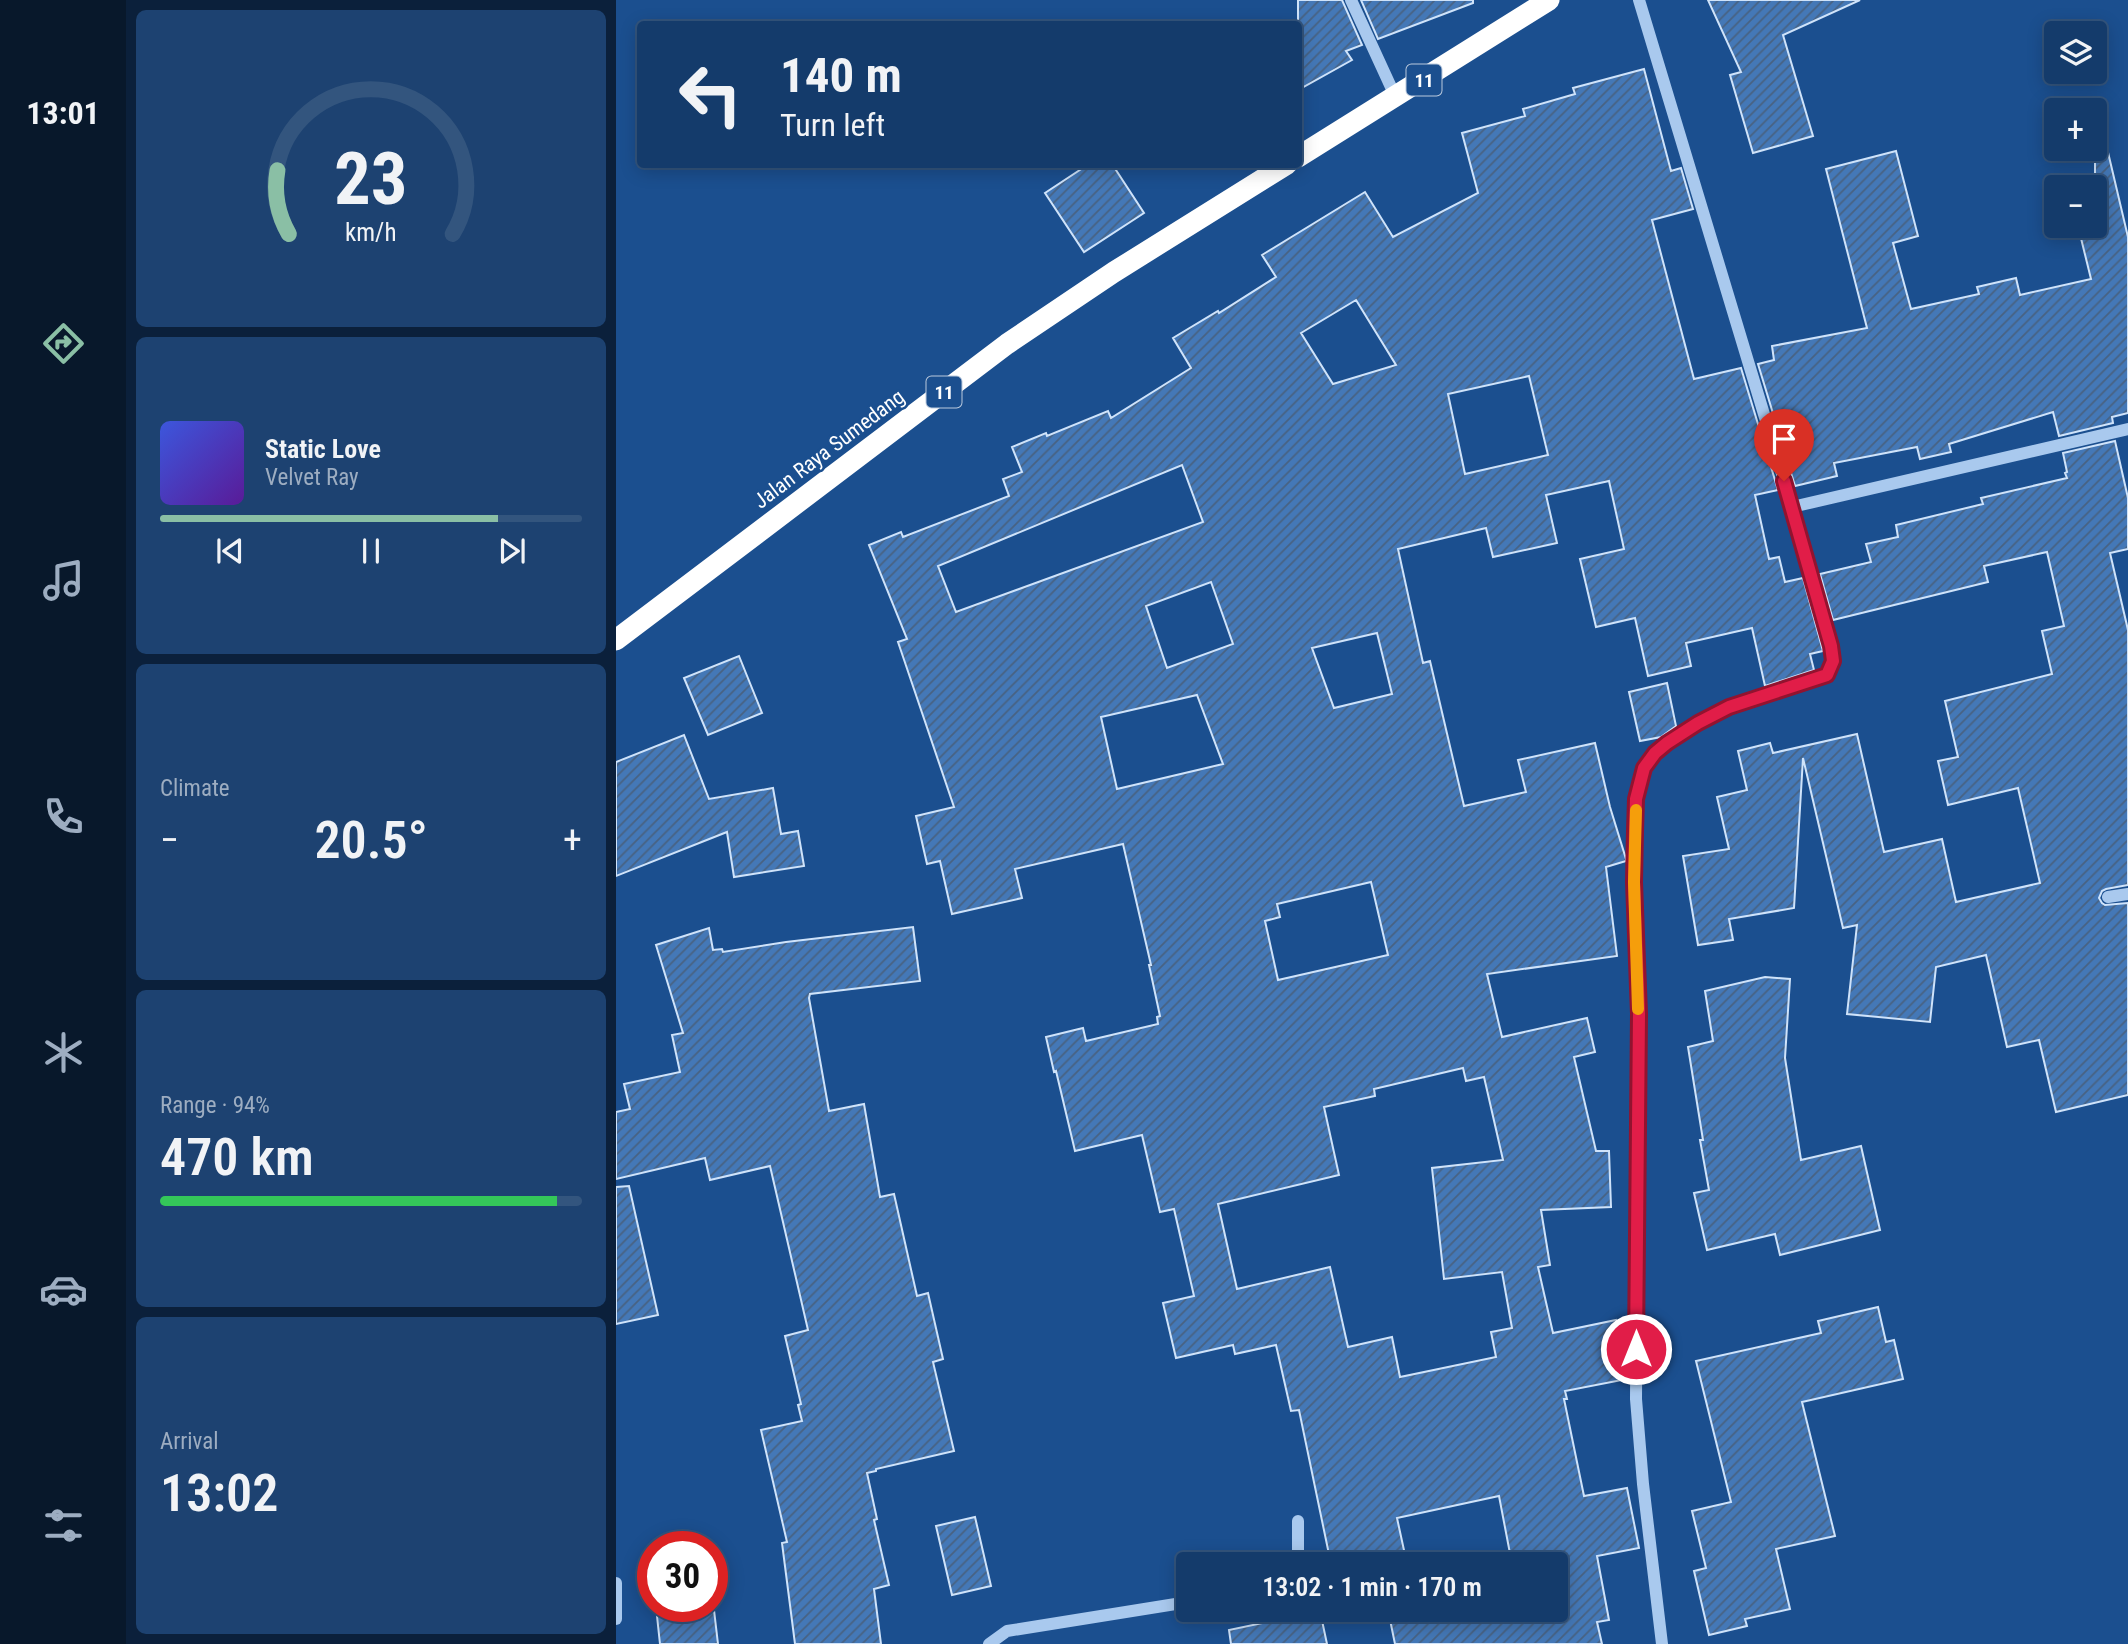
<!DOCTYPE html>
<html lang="en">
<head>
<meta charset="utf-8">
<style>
  body { margin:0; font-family:"Roboto Condensed",sans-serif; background:#1d4271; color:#f1f3f6; height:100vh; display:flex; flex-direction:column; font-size:26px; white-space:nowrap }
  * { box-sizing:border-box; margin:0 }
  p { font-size:23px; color:#9dadc1 }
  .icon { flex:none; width:38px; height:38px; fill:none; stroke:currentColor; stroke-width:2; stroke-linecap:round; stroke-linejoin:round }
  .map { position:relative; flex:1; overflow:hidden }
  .drawer { display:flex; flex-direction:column; gap:10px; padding:10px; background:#0b203b; width:490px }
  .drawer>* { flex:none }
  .top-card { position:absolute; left:21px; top:21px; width:665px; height:147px; border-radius:7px; box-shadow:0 4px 18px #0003,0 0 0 2px #33557e; background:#143b6b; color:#f1f3f6; overflow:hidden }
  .controls { position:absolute; left:1428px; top:21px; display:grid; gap:14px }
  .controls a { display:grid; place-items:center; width:63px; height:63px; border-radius:7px; background:#143b6b; box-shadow:0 4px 18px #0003,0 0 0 2px #33557e; font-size:35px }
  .speed { position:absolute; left:21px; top:1531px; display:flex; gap:14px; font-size:35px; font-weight:700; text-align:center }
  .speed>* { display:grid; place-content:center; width:91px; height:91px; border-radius:50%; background:#143b6b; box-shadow:0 4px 18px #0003,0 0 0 2px #33557e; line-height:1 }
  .speed .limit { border:10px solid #d22; background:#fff; color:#111 }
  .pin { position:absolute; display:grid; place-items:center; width:60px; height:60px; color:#fff; margin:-72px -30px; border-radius:50% 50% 50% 0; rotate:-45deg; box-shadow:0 0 7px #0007 }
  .pin .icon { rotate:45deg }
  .me { position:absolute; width:77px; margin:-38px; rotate:0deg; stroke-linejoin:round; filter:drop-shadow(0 0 5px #0008) }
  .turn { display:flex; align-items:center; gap:24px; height:147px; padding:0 28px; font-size:32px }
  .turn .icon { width:91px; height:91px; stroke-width:2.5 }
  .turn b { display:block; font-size:49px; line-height:60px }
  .big { font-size:52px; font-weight:600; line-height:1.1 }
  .drawer .card { flex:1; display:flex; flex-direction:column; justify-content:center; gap:10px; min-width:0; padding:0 24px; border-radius:10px; background:#1d4271 }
  .drawer .dial { align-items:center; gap:0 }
  .dial svg { height:182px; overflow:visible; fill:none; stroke:#33557e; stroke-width:7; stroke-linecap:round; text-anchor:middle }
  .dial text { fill:#f1f3f6; stroke:none }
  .song { display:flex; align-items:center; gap:21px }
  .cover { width:84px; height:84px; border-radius:10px; background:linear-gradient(135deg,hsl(230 70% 55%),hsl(270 70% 35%)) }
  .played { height:7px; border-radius:4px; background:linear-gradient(90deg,#8abfa5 80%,#33557e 80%) }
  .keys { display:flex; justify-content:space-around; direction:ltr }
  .heat { display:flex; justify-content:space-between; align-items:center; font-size:38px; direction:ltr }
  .charge { height:10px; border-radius:5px; background:linear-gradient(90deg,#34c759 94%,#33557e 0) }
  .trip { position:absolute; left:560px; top:1552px; width:392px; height:70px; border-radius:7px; background:#143b6b; box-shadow:0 4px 18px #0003,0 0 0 2px #33557e; font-weight:600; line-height:70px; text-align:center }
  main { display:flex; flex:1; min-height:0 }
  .dock { display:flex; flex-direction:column; width:126px; justify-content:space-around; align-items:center; background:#08182b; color:#9dadc1 }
  .dock .icon { width:49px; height:49px }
  .dock .current { color:#8abfa5 }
  .dock b { font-size:32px; color:#f1f3f6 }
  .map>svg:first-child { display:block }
  .building { fill:url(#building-hatch); stroke:#cfe3fa; stroke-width:2; fill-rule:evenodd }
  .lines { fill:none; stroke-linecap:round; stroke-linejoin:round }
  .minor { stroke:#a9c9ee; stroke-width:12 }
  .highway { stroke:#fff; stroke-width:21 }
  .route-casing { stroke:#92132f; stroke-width:18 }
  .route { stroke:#e11d48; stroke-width:12 }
  .slow { stroke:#f59e0b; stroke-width:12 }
  .labels { text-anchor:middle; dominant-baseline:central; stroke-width:5; stroke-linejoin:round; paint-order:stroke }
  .shield { fill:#1b4f8f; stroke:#bbcadd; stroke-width:2 }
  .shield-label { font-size:19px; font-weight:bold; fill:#fff }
  .street-label { font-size:21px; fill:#fff; stroke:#1b4f8f }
</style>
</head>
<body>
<main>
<nav class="dock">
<b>13:01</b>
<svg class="icon current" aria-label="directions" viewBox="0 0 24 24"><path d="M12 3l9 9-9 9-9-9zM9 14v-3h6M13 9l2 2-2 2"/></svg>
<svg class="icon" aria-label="music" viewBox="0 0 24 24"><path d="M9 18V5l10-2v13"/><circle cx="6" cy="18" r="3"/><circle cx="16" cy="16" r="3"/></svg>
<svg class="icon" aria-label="phone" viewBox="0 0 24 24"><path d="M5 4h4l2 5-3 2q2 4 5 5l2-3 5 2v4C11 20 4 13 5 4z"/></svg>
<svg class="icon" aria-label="climate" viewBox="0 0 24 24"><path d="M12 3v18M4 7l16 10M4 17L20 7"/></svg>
<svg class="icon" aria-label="car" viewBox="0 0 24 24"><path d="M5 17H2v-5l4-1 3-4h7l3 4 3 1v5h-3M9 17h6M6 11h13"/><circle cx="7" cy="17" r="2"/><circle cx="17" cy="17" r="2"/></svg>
<svg class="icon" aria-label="filters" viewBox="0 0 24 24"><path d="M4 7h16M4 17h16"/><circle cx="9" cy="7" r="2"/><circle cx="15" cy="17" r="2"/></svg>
</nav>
<section class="drawer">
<div class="card dial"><svg viewBox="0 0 100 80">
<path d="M14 69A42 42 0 1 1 86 69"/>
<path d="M14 69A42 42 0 0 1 9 41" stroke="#8abfa5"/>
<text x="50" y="56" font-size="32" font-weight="700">23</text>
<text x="50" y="72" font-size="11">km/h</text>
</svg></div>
<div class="card">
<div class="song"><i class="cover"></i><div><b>Static Love</b><p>Velvet Ray</p></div></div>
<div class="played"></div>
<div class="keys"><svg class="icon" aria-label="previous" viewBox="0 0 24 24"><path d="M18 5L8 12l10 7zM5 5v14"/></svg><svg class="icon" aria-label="pause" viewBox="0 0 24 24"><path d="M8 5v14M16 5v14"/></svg><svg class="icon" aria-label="next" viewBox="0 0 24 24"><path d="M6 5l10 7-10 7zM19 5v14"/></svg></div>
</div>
<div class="card"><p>Climate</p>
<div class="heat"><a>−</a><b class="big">20.5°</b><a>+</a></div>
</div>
<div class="card"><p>Range · 94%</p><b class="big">470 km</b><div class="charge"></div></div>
<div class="card"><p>Arrival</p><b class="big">13:02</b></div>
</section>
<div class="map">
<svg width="1512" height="1644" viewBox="0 0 1512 1644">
  <defs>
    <pattern id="building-hatch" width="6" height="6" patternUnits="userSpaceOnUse" patternTransform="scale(1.75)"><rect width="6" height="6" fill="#4478b7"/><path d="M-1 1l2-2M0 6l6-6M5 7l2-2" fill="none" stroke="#486282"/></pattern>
  </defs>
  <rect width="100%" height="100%" fill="#1b4f8f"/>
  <g class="building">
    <polygon points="682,0 726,0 746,45 730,51 736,60 682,90"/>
    <polygon points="745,0 857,0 857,3 762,39"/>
    <polygon points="1092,0 1244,0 1167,35 1197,136 1137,153 1114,75 1125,72"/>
    <path d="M 1028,69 L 1055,171 L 1065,168 L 1077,209 L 1036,220 L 1078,379 L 1125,368 L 1162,490 L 1139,495 L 1153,559 L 1163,557 L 1169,582 L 1187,578 L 1207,651 L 1194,654 L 1198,670 L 1149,686 L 1136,628 L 1070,643 L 1075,666 L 1032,676 L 1019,618 L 980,627 L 964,559 L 1008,549 L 993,481 L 930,495 L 941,543 L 877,557 L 870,528 L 782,549 L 807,663 L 814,661 L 848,806 L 910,792 L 902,760 L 979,743 L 994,807 L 1010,859 L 1010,861 L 990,867 L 1001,956 L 871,974 L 886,1037 L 971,1018 L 979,1052 L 958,1057 L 980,1151 L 993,1151 L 995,1207 L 925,1210 L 934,1265 L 922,1267 L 937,1333 L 1000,1320 L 1011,1379 L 949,1391 L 951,1399 L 948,1399 L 968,1496 L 1011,1488 L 1023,1548 L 981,1556 L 993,1620 L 981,1622 L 986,1644 L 779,1644 L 772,1610 L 940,1610 L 940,1564 L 896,1564 L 883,1496 L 781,1518 L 791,1564 L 715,1564 L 683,1410 L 675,1411 L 660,1345 L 619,1354 L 617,1345 L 560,1358 L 547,1303 L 578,1296 L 558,1209 L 544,1212 L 526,1135 L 459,1151 L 440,1071 L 438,1072 L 430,1037 L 467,1028 L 470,1041 L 542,1024 L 541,1017 L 544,1016 L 533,965 L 535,965 L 507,844 L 399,869 L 406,898 L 336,914 L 324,861 L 311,864 L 300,816 L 338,807 L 282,642 L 291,639 L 253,545 L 285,532 L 287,537 L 393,496 L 387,479 L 406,472 L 396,447 L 430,433 L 431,436 L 492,411 L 495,418 L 575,368 L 557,338 L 602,311 L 603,313 L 660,277 L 646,255 L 749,192 L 777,237 L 862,193 L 846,133 L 909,116 L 907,109 L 959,94 L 957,88 ZM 740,300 L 780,365 L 717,384 L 685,333 ZM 913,376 L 932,455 L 849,474 L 832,394 ZM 566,465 L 587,522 L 340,612 L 322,566 ZM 595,582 L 617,644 L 551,668 L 530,606 ZM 761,633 L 776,694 L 718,708 L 696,648 ZM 581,695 L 607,764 L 501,789 L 485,717 ZM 755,882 L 772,955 L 662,980 L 649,921 L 664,917 L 661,904 ZM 847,1068 L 850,1081 L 868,1077 L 887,1160 L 816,1168 L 828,1279 L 886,1272 L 896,1328 L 875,1332 L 880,1357 L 784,1377 L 776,1337 L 732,1347 L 714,1267 L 621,1289 L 602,1204 L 723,1175 L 708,1107 L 759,1096 L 758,1089 Z"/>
    <polygon points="1491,148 1512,237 1512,413 1496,417 1497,423 1443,436 1437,412 1333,444 1335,452 1304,459 1301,447 1218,463 1221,476 1179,486 1142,364 1158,360 1156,346 1251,328 1210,169 1280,151 1302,236 1277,243 1295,309 1363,294 1361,287 1400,278 1404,295 1475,279 1462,226 1479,226 1479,150"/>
    <polygon points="473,164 496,164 528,213 468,252 429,193"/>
    <polygon points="1499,441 1512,498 1512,549 1494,553 1512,630 1512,885 1490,889 1486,891 1483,898 1486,903 1489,905 1512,903 1512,1095 1440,1112 1423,1040 1391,1047 1370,955 1320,967 1314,1022 1231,1014 1241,925 1227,928 1187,758 1178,908 1113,919 1117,940 1082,945 1067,856 1113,849 1101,797 1131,790 1122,751 1154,743 1157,753 1241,734 1268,852 1326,839 1340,902 1424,883 1402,788 1332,805 1322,761 1342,757 1329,701 1436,674 1426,631 1448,626 1431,552 1368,566 1372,582 1217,620 1204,574 1255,562 1250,544 1282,537 1280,525 1367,504 1365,498 1451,478 1449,473 1451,472 1447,453"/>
    <polygon points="123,656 146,713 92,735 68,678"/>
    <polygon points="1051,683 1060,726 1045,737 1024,741 1013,692"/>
    <polygon points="68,735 93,799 157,788 165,834 182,831 188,866 118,877 111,832 0,876 0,762"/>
    <polygon points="297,927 304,981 194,994 193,998 213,1111 248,1104 264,1197 278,1194 301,1296 312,1293 327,1359 317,1362 338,1451 260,1469 260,1471 251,1473 261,1519 258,1520 273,1585 258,1589 265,1644 179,1644 166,1543 171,1542 145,1430 186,1421 182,1405 185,1404 169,1336 192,1330 154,1166 94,1180 89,1158 0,1179 0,1112 14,1109 8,1084 64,1072 56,1035 67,1033 40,945 93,928 97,950 106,949 107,952 170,942"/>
    <polygon points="1149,977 1174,979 1169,1058 1185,1160 1245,1146 1264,1230 1164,1255 1159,1234 1091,1250 1078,1193 1093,1190 1084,1140 1087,1140 1072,1047 1097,1041 1089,991"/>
    <polygon points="13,1186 42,1315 0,1324 0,1187"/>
    <polygon points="1262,1307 1270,1342 1278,1340 1287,1379 1186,1402 1219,1536 1160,1549 1174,1609 1129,1619 1131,1626 1093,1635 1078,1571 1090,1568 1076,1511 1115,1502 1080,1361 1205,1333 1202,1321"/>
    <polygon points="359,1517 375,1586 336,1595 320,1526"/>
    <polygon points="98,1610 102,1644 44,1644 41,1616"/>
    <polygon points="704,1611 711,1644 615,1644 613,1630"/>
  </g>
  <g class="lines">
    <g class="minor">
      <polyline points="735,0 780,98"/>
      <polyline points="1023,0 1176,507 1215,646 1217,661 1211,675 1113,707 1082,723 1051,743 1039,753 1029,768 1020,799 1018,882 1023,1014 1020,1399 1027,1484 1046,1644"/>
      <polyline points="1176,507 1512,429"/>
      <polyline points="1492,897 1512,894"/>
      <polyline points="678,1564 682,1551 682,1521"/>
      <polyline points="0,1583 0,1619"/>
      <polyline points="373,1644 391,1631 572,1602"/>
    </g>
    <g class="highway">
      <polyline points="682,157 933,0"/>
      <polyline points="0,640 391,344 498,272 671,164"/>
    </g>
  </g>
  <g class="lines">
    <g class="route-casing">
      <polyline id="route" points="1020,1349 1023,1014 1018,882 1019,831 1020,799 1028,768 1039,753 1051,743 1082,723 1113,707 1211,675 1217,661 1215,646 1168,481"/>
    </g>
    <use href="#route" class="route"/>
    <polyline class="slow" points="1020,810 1018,882 1022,1009"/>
  </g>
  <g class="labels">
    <g class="shield">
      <rect x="790.5" y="64.5" width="35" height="31" rx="5"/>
      <rect x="310.5" y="376.5" width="35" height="31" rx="5"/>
    </g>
    <g class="shield-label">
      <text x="808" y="80">11</text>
      <text x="328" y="392">11</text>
    </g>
    <g class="street-label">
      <text transform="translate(213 449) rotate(-37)">Jalan Raya Sumedang</text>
    </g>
  </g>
</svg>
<div class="controls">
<a><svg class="icon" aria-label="layers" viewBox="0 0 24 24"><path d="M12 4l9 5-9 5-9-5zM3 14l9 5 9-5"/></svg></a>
<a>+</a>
<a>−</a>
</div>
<div class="speed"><div class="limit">30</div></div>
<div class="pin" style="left:1168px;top:481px;background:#d93025"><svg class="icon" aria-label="arrive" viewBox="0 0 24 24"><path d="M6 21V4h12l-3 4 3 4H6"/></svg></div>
<svg class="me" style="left:1020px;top:1349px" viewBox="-20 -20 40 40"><circle r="17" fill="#e11d48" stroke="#fff" stroke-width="3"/><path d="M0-11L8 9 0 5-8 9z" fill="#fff"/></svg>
<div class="trip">13:02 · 1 min · 170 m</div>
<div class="top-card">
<div class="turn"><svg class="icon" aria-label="left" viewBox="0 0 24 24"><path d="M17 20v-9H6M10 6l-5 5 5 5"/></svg><div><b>140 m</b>Turn left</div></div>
</div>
</div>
</main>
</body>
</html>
